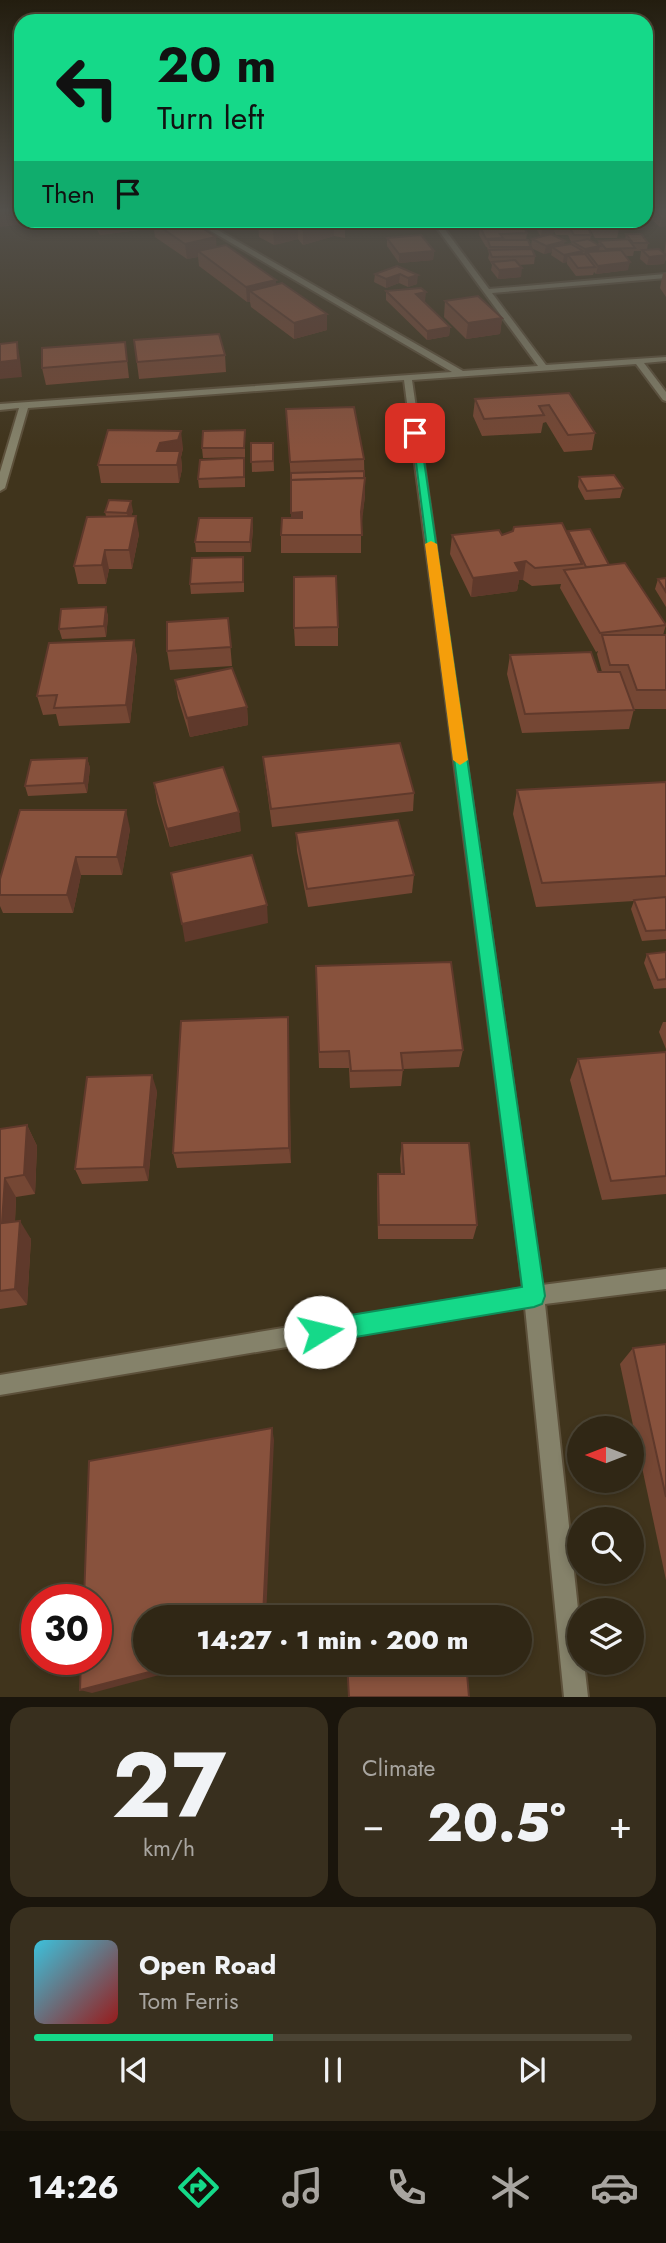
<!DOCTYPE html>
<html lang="en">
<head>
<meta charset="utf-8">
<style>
  body { margin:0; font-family:Jost,sans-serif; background:#382f1e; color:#f1f3f6; height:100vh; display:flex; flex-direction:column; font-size:26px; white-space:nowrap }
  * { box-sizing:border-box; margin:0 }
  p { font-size:23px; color:#a8a5a0 }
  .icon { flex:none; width:38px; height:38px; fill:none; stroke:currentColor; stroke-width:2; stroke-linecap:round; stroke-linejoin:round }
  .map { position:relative; height:1697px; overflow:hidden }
  .details { display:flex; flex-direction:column; gap:10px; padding:10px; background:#1a150c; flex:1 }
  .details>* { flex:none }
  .guide { position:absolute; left:14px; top:14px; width:639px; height:214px; border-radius:21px; box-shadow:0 4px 10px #0003,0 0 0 2px #4b4434; background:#15d989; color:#111; overflow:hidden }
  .needle { width:46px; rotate:270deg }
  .tools { position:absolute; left:567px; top:1416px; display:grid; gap:14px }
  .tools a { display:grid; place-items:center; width:77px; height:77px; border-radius:50%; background:#302715; box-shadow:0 4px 10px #0003,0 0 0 2px #4b4434; font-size:35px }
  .speed { position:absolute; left:21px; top:1584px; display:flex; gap:14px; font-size:35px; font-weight:700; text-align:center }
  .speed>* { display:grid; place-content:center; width:91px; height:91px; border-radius:50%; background:#302715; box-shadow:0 4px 10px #0003,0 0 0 2px #4b4434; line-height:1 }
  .speed .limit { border:10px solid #d22; background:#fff; color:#111 }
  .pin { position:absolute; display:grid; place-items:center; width:60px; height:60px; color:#fff; margin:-30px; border-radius:14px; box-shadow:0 4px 10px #0006 }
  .me { position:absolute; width:77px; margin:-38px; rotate:81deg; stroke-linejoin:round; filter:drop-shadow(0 0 5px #0008) }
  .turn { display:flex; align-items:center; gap:24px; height:147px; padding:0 28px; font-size:32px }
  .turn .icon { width:91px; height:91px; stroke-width:2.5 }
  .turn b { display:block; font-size:49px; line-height:60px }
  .then { display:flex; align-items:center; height:66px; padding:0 28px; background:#0003; gap:14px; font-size:26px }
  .big { font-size:52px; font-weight:800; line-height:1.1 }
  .details .tile { flex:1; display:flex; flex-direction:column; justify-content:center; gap:10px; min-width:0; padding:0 24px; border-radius:21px; background:#382f1e }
  .details .dial { align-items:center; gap:0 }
  .dial b { font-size:91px; line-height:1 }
  .song { display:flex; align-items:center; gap:21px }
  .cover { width:84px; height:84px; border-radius:10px; background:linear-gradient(135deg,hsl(190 70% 55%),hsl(0 70% 35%)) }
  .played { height:7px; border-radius:4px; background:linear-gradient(90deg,#15d989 40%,#4b4434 40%) }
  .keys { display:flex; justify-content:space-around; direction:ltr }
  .heat { display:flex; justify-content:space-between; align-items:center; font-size:38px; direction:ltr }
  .details .tiles { flex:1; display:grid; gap:10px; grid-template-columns:1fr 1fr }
  .tile:last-child { grid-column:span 2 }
  .trip { position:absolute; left:133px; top:1605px; width:399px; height:70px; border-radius:35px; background:#302715; box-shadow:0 4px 10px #0003,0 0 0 2px #4b4434; font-weight:800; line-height:70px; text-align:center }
  .dock { display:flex; height:112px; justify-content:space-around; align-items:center; background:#131008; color:#a8a5a0 }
  .dock .icon { width:49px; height:49px }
  .dock .current { color:#15d989 }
  .dock b { font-size:32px; color:#f1f3f6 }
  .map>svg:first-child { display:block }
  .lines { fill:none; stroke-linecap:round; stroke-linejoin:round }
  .minor-casing { stroke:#5d513b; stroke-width:4 }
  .minor { fill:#85826a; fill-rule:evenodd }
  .wall { fill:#754734; fill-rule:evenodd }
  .shaded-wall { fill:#5f392b }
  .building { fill:#88523d; stroke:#5f392b; stroke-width:2 }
  .route { fill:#15d989; stroke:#0e8d59; stroke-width:2 }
  .slow { fill:#f59e0b }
</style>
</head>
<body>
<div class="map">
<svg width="666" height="1697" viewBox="0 0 666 1697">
  <rect width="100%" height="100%" fill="#40341c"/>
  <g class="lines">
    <g class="minor-casing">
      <polygon id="minor" points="192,220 248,220 209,225 463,371 538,366 431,220 438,220 489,289 666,274 666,278 492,293 546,365 666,357 666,361 644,363 666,392 666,401 663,400 636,364 412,380 542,1285 666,1269 666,1289 545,1304 579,1618 579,1662 584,1662 588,1697 564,1697 525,1307 0,1395 0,1375 523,1288 404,380 28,408 5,488 0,491 0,472 19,408 0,410 0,404 452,372"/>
    </g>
    <use href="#minor" class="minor"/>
  </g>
  <g class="wall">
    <polygon points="666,210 666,226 660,227 651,219 653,211"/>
    <polygon points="92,220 137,220 138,230 100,235"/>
    <polygon points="477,220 492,220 478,222"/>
    <path d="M 517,220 L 626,220 L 625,227 L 618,227 L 619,229 L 617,238 L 595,238 L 590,229 L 591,223 L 590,223 L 589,226 L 588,226 L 591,235 L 590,240 L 598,245 L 599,241 L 625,240 L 626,234 L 648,243 L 647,250 L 664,253 L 666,240 L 666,261 L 665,260 L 664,264 L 647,265 L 640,259 L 641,251 L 634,251 L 633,256 L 626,256 L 628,270 L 596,274 L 594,272 L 593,275 L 576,276 L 567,264 L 567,262 L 563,263 L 551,255 L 552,252 L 544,254 L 531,248 L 535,256 L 534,264 L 519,265 L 521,277 L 498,279 L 491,270 L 492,265 L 488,258 L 489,254 L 487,247 L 486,247 L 479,235 L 480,227 L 518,226 ZM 526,230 L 537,230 L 541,237 L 532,239 L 531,246 L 526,240 L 527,233 ZM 554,231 L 556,235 L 568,235 L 572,244 L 564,245 L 553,235 Z"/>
    <polygon points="343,221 345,223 345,238 334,236 303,245 298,239 274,245 259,237 258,222"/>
    <polygon points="153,222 216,237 216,247 276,280 276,285 327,314 327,330 294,339 251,307 250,302 247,302 199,266 198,257 187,259 155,237"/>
    <polygon points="387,238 434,251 433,260 399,263 387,246"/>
    <polygon points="397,266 417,284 408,287 399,283 386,288 374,282 375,274"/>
    <polygon points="663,273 666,273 666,297 660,288"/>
    <polygon points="386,291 425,301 424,301 450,327 449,336 427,340 386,300"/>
    <polygon points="445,301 502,318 500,334 466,339 444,317"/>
    <polygon points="134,340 225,355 226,372 139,379"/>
    <polygon points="125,342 129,378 46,385 42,368"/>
    <polygon points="569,393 595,433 592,450 564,452 546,422 543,423 541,433 482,436 473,416 475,399"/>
    <polygon points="286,409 364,459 365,496 361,524 361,553 281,553 281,535 291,518 291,482"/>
    <polygon points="245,439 245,457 203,458 202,448"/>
    <polygon points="251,443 273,443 274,471 252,472"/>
    <polygon points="183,448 181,457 182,469 179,483 101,483 98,465"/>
    <polygon points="245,468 245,487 199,488 198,479"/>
    <polygon points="579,477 623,488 620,498 585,500 578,487"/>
    <polygon points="133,511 131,516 139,534 132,569 109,569 106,584 78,584 74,566 106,516 105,512"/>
    <polygon points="252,518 253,528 251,552 196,552 195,542"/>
    <polygon points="568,531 609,565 666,625 663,635 666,635 666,709 634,709 629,729 522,733 507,674 510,655 602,672 597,654 598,651 596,652 560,588 561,584 532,586 523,580 519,580 517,591 471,597 450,554 452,535 567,534"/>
    <polygon points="244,567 244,592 191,594 190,584"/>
    <polygon points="666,578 666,607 655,589 658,579"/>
    <polygon points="106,607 108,617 106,637 62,639 59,629"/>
    <polygon points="228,618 232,666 170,670 167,651"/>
    <polygon points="338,627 338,646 295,646 294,628"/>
    <polygon points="134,640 137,658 130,723 59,726 56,714 43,715 37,696"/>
    <polygon points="175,680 247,707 248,725 190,737 178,698"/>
    <polygon points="263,757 414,793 413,811 272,827 265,776"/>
    <polygon points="87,758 90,768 87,793 28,796 25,786"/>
    <polygon points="666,782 666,939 642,941 631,909 634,901 536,907 513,814 517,790"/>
    <polygon points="154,783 241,831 170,847 157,802"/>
    <polygon points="130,829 122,875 81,875 73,913 3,913 0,906 0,879"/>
    <polygon points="296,833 414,875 412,893 308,907 297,851"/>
    <polygon points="666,952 666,988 654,989 644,963 647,954"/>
    <polygon points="316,966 463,1050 459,1067 403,1069 401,1086 350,1088 349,1068 319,1068"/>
    <polygon points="288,1017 291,1163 177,1168 173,1153"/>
    <polygon points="663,1022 666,1022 666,1049 659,1032"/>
    <polygon points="666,1052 666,1194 602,1200 570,1080 578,1059"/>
    <polygon points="157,1091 148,1181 82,1184 75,1169"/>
    <polygon points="27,1125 37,1146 35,1194 16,1197 15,1222 31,1239 27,1305 0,1309 0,1129"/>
    <polygon points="402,1143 477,1225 473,1239 378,1239 377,1189 378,1174 401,1174 400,1159"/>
    <polygon points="666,1344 666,1580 620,1364 633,1348"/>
  </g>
  <g class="shaded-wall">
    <polygon points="13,210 21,210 21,220 53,221 0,227 0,212"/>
    <polygon points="666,218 666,226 660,227 662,219"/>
    <polygon points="98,220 137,220 138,230 100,235"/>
    <polygon points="334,222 334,236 303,245 303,230"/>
    <polygon points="298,224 298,239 274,245 273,230"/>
    <polygon points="555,227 553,235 541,237 542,229"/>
    <polygon points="216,237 217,252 198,251 198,257 187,259 185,244"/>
    <polygon points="565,241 563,249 552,247 552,252 544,254 546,246"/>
    <polygon points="600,246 598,254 587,252 586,257 584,257 585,249"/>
    <polygon points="434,251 433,260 399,263 399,254"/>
    <polygon points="583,251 582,259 568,255 567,262 563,263 564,255"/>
    <polygon points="666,255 664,264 647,265 649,257"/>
    <polygon points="630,262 628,270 596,274 598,266"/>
    <polygon points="522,268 521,277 498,279 499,270"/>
    <polygon points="400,274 399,283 386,288 386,279"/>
    <polygon points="418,275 417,284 408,287 408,278"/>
    <polygon points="276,280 276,295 250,291 250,302 247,302 246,287"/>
    <polygon points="426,292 425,301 416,303 416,294"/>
    <polygon points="327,314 327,330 294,339 294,323"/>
    <polygon points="502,318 500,334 466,339 468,323"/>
    <polygon points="450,327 449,336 427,340 427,331"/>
    <polygon points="17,342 20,359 22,377 0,379 0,362"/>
    <polygon points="181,431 183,448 181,457 182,469 179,483 177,465 157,451 160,443"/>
    <polygon points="365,478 365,496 361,531 361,512"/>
    <polygon points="131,501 133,511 129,523 127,513"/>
    <polygon points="302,512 302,530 291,532 291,513"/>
    <polygon points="136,516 139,534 132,569 129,550"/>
    <polygon points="252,518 253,528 251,552 250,542"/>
    <polygon points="105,550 109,569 106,584 102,565"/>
    <polygon points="526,561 523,580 519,580 517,591 471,597 473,578 515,563"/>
    <polygon points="106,607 108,617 106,637 104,626"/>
    <polygon points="134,640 137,658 130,723 126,705"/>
    <polygon points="247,707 248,725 190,737 187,718"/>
    <polygon points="87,758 90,768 87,793 84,783"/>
    <polygon points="126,810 130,829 122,875 117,857"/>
    <polygon points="239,812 241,831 170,847 167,829"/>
    <polygon points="76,857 81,875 73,913 67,895"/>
    <polygon points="267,905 268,923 185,942 182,924"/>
    <polygon points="288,1017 289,1034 291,1163 289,1148"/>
    <polygon points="152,1075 157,1091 148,1181 144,1167"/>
    <polygon points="27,1125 37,1146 35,1194 24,1175"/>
    <polygon points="5,1178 16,1197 14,1241 2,1223"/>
    <polygon points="20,1221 31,1239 27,1305 15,1289"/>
    <polygon points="272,1428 274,1440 266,1617 263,1617"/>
    <polygon points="188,1662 208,1662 92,1693 80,1690"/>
  </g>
  <g class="building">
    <polygon points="666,210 666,218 662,219 653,211"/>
    <polygon points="161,220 190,220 216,237 185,244 153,222"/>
    <polygon points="268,220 342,220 345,223 334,222 303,230 298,224 273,230 258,222"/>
    <polygon points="521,220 586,221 591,235 574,235 569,227 558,227 554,221 542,222 552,223 555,227 542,229 538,222 522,222"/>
    <polygon points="592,221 614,221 619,229 596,229"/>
    <polygon points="523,225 527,233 500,234 503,238 486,239 480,227"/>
    <polygon points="551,234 565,241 546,246 532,239"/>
    <polygon points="626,234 641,234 648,243 633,243"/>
    <polygon points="421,235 434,251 399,254 387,238"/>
    <polygon points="588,239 600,246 585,249 573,242"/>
    <polygon points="628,239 635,248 606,249 599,241"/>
    <polygon points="488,240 528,240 531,247 490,247"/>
    <polygon points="571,244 583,251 564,255 552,247"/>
    <polygon points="226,245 276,280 246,287 198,251"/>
    <polygon points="532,249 535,256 492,257 489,250"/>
    <polygon points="659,249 666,255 649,257 642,250"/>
    <polygon points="621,250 630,262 598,266 587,252"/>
    <polygon points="585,254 595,267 578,268 568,255"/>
    <polygon points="515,260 522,268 499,270 492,262"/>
    <polygon points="397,266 418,275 408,278 400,274 386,279 375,274"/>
    <polygon points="282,283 327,314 294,323 250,291"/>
    <polygon points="421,288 426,292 416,294 450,327 427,331 386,291"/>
    <polygon points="478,296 502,318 468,323 445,301"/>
    <polygon points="219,334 225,355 137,362 134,340"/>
    <polygon points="17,342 18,360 0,362 0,344"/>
    <polygon points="125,342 127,361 42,368 42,348"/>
    <polygon points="569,393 595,433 568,435 549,405 539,406 544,415 484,419 475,399"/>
    <polygon points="354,407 364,459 290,462 286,409"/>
    <polygon points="108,430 181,431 178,440 160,443 157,451 180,451 177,465 98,465"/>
    <polygon points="245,430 244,448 202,448 203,431"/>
    <polygon points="251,443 273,443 273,461 251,462"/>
    <polygon points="244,458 244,477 198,479 200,460"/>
    <polygon points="364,471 364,478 291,480 291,483 291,473"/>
    <polygon points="614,475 623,488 587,491 579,477"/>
    <polygon points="365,478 361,512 362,535 281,535 282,518 302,518 302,512 291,513 291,480"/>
    <polygon points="109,500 131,501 127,513 105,512"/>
    <polygon points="136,516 129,550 105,550 102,565 74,566 87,517"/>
    <polygon points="199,518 252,518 250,542 195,542"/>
    <polygon points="562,523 582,564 535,568 526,561 515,563 520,572 473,578 452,535 499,530 502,535 513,531 514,527"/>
    <polygon points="590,529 609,565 586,567 568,531"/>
    <polygon points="243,557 243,582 190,584 192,558"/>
    <polygon points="625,563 666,625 600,633 564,570"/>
    <polygon points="336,576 338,627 294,628 294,577"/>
    <polygon points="666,578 666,592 658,579"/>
    <polygon points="106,607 104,626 59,629 61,609"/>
    <polygon points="228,618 231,647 167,651 167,622"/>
    <polygon points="602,635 666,635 666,690 637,690 628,665 610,665"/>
    <polygon points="134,640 126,705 54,708 57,695 37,696 49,643"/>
    <polygon points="591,652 598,672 620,672 634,710 525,714 510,655"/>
    <polygon points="232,668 247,707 187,718 175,680"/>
    <polygon points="400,743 414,793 271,809 263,757"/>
    <polygon points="87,758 84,783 25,786 31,760"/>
    <polygon points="223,767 239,812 167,829 154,783"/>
    <polygon points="666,782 666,876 542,883 517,790"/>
    <polygon points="20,810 126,810 117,857 76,857 67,895 0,895 0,879"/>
    <polygon points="398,820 414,875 307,889 296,833"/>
    <polygon points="252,855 267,905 182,924 171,873"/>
    <polygon points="666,897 666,930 646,931 634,900"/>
    <polygon points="666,952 666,979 658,980 647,954"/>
    <polygon points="451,962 463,1050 401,1053 403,1070 351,1071 349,1051 319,1052 316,966"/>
    <polygon points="288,1017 289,1148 173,1153 181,1021"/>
    <polygon points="666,1052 666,1176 611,1181 578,1059"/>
    <polygon points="152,1075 144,1167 75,1169 87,1077"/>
    <polygon points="27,1125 24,1175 5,1178 2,1223 20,1221 15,1289 0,1291 0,1129"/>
    <polygon points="402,1143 469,1143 477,1225 379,1225 378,1174 404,1174"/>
    <polygon points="666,1344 666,1497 633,1348"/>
    <polygon points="272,1428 263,1617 145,1617 145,1662 188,1662 80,1690 81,1659 96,1659 96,1600 84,1600 89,1461"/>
    <polygon points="462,1611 462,1617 379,1617"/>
    <polygon points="347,1662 466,1662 469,1697 349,1697"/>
  </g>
  <linearGradient id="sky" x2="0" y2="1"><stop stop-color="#231d0f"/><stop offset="0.47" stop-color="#53504b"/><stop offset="1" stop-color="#53504b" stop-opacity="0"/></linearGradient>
  <rect width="666" height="448" fill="url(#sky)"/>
  <polygon class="route" points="412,431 420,433 545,1296 542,1304 534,1307 320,1343 312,1340 309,1332 312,1324 320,1320 522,1287"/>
  <polygon class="slow" points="431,541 437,544 468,760 460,765 453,760 425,544"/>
</svg>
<div class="tools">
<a><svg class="needle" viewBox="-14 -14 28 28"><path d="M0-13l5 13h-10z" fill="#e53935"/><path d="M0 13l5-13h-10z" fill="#a8a5a0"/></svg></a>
<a><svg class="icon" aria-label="search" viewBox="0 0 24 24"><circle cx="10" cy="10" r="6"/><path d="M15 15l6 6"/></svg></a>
<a><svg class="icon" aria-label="layers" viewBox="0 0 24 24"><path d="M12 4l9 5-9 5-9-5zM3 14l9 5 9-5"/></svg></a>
</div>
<div class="speed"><div class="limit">30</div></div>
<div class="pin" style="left:415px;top:433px;background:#d93025"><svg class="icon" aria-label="arrive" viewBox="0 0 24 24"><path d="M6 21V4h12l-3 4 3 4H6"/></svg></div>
<svg class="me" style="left:320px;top:1332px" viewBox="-20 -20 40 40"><circle r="19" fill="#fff"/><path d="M0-13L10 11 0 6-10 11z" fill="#15d989"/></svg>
<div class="trip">14:27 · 1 min · 200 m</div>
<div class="guide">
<div class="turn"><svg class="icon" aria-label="left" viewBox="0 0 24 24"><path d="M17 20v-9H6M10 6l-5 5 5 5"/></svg><div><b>20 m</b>Turn left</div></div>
<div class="then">Then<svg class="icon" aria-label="arrive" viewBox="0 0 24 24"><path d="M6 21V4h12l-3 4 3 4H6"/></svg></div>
</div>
</div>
<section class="details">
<div class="tiles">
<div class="tile dial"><b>27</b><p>km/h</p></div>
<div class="tile"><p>Climate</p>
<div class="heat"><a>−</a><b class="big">20.5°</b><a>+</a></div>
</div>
<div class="tile">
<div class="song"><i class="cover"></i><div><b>Open Road</b><p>Tom Ferris</p></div></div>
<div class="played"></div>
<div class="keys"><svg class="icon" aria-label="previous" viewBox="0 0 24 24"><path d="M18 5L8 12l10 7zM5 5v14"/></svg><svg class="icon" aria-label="pause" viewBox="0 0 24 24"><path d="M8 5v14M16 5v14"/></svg><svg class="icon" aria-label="next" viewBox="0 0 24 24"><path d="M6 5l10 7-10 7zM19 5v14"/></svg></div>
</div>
</div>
</section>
<nav class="dock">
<b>14:26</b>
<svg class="icon current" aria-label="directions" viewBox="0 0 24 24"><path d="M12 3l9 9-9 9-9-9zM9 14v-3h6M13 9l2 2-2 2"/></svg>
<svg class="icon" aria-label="music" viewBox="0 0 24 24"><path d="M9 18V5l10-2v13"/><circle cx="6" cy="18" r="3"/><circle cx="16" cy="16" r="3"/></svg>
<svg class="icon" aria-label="phone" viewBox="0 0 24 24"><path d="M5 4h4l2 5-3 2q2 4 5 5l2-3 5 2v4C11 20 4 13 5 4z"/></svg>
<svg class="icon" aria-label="climate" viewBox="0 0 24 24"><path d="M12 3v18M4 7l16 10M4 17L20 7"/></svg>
<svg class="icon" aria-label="car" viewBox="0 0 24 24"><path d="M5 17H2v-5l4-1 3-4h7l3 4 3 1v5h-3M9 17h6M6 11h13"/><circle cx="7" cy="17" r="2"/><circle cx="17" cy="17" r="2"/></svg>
</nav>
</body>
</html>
